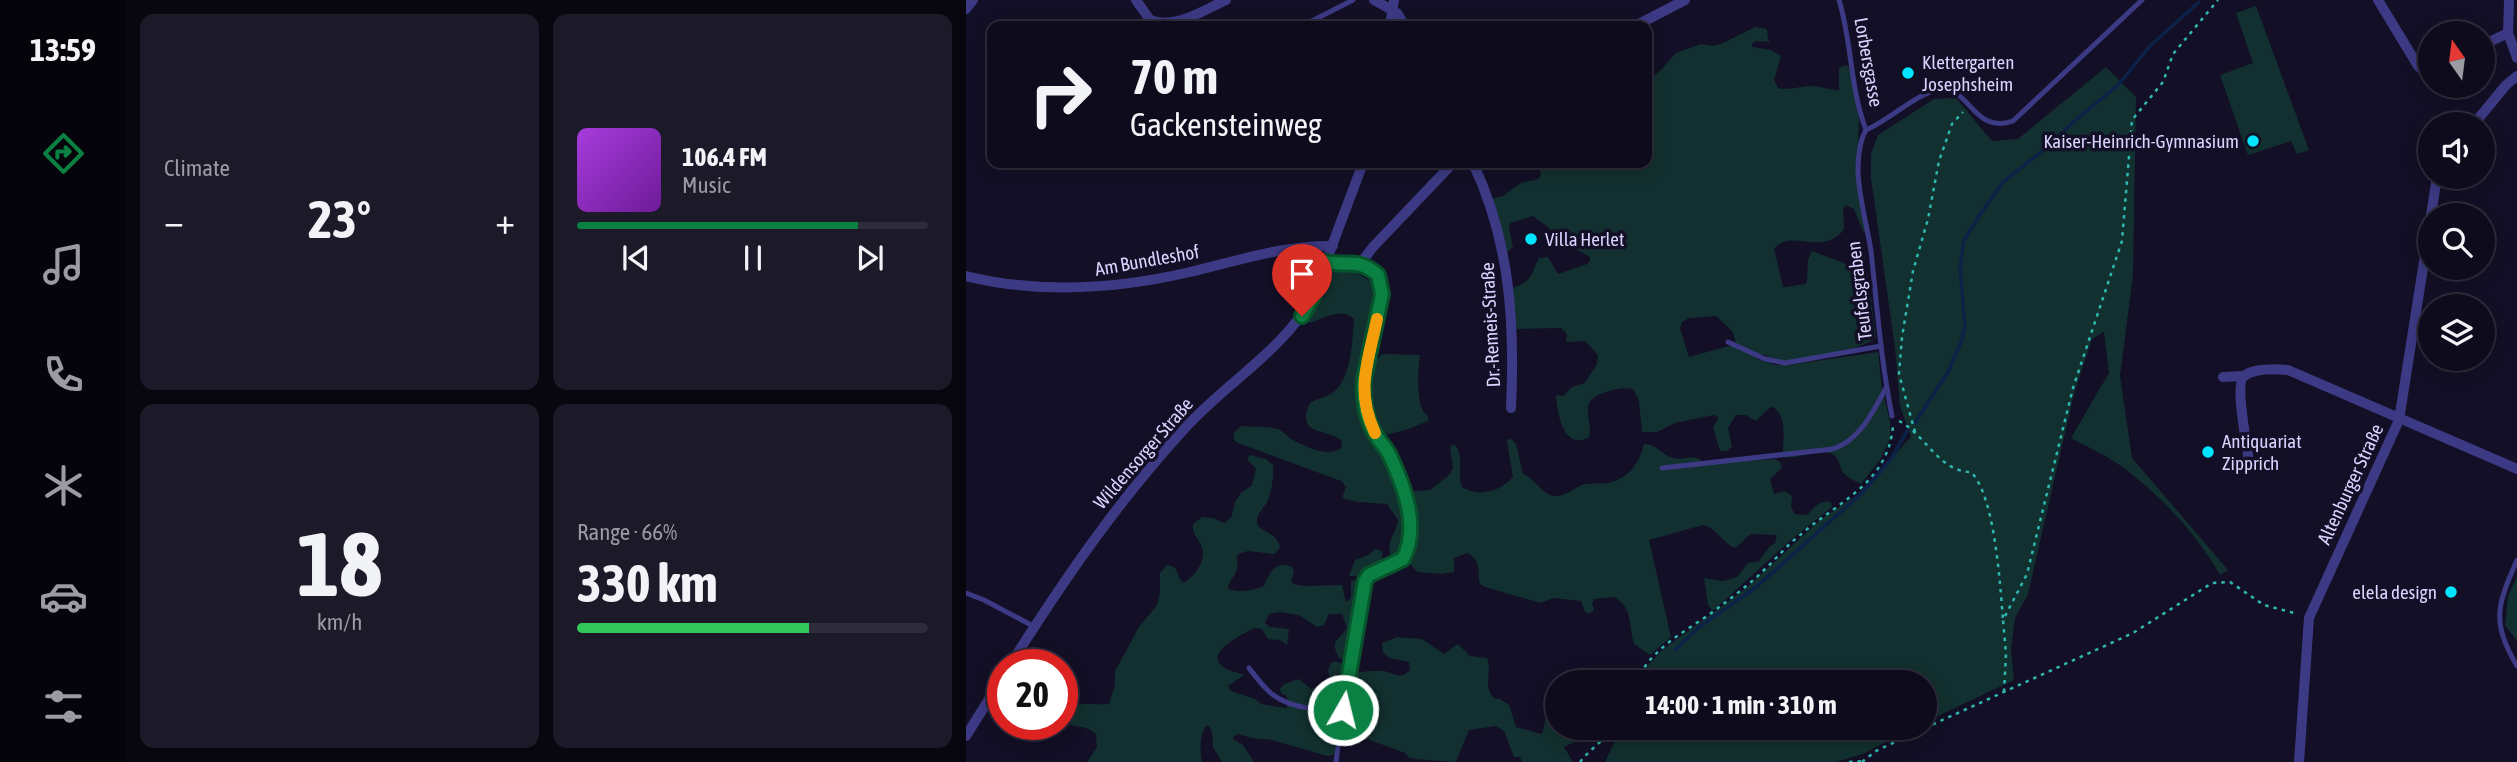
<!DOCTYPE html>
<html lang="en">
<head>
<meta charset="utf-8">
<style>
  body { margin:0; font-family:"Asap Condensed",sans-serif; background:#1c1929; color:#f1f3f6; height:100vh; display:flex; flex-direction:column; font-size:26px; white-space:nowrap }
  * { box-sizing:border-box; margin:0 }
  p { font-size:23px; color:#9b9ba3 }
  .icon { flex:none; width:38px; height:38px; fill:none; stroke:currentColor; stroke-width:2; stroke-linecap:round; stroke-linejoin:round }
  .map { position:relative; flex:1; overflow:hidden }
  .sheet { display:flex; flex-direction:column; gap:14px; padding:14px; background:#08060f; width:840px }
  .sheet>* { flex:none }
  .banner { position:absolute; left:21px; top:21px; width:665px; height:147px; border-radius:14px; box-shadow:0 4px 18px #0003,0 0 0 2px #2e2b3b; background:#0e0b1c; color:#f1f3f6; overflow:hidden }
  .needle { width:46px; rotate:346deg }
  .controls { position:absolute; left:1452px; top:21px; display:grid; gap:14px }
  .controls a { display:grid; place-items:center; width:77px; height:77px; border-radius:50%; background:#0e0b1c; box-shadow:0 4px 18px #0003,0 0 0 2px #2e2b3b; font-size:35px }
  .speed { position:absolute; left:21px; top:649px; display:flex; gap:14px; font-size:35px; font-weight:700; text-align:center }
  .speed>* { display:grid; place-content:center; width:91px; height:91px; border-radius:50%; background:#0e0b1c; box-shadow:0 4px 18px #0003,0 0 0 2px #2e2b3b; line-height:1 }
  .speed .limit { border:10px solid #d22; background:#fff; color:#111 }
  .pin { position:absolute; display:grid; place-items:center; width:60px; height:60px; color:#fff; margin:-72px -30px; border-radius:50% 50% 50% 0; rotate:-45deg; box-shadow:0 0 7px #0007 }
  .pin .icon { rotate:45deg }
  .me { position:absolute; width:77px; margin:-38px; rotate:8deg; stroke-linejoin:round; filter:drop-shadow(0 0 5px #0008) }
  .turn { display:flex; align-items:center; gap:24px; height:147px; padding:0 28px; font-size:32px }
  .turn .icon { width:91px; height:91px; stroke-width:2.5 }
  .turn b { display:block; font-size:49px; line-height:60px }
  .big { font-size:52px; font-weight:700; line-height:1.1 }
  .sheet .card { flex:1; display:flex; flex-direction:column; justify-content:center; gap:10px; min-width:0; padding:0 24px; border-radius:14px; background:#1c1929 }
  .sheet .dial { align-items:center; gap:0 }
  .dial b { font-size:91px; line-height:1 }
  .song { display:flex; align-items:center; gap:21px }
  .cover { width:84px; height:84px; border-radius:10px; background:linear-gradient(135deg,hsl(280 70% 55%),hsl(280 70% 35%)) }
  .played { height:7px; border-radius:4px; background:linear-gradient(90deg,#0b8043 80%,#2e2b3b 80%) }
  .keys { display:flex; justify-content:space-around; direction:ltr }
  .heat { display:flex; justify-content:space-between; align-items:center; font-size:38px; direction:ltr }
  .charge { height:10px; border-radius:5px; background:linear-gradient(90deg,#34c759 66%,#2e2b3b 0) }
  .sheet .tiles { flex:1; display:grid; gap:14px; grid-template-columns:repeat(2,1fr) }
  .trip { position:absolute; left:579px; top:670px; width:392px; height:70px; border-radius:35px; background:#0e0b1c; box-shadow:0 4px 18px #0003,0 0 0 2px #2e2b3b; font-weight:700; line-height:70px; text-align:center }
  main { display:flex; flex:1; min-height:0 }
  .dock { display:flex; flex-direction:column; width:126px; justify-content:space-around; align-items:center; background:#06040b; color:#9b9ba3 }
  .dock .icon { width:49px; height:49px }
  .dock .on { color:#0b8043 }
  .dock b { font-size:32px; color:#f1f3f6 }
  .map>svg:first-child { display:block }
  .green { fill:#12302f; fill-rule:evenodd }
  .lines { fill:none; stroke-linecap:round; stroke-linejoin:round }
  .stream { stroke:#0c2248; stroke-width:3.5 }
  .path { stroke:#2fb8b0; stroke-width:2.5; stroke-dasharray:3.5 5; stroke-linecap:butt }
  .lane { stroke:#3d3a85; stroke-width:5 }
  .street { stroke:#3d3a85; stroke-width:10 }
  .route-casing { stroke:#07532c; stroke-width:18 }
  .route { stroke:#0b8043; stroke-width:12 }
  .slow { stroke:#f59e0b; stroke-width:12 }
  .poi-dot { fill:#00e5ff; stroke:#130f26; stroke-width:2.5 }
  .labels { text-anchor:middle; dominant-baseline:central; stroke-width:7; stroke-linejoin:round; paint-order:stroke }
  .street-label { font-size:19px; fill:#d9d4ff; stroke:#130f26 }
  .poi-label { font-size:19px; fill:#d9d4ff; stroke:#130f26; text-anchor:start }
</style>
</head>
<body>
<main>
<nav class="dock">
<b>13:59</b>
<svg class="icon on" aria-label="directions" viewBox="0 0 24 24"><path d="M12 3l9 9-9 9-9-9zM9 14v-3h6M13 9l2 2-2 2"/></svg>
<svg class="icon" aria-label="music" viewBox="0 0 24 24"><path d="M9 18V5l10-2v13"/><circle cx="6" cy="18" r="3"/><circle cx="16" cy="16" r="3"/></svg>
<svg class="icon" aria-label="phone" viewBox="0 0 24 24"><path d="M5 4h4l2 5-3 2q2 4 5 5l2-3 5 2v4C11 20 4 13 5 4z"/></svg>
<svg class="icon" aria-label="climate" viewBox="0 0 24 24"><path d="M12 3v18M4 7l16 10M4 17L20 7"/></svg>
<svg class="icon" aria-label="car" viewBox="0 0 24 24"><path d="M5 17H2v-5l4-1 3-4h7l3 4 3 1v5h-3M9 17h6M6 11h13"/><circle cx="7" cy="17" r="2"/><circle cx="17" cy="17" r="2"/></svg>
<svg class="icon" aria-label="filters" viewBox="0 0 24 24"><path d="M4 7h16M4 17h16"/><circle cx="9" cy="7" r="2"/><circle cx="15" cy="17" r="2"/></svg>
</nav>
<section class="sheet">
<div class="tiles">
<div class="card"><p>Climate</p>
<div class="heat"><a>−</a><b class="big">23°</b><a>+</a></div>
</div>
<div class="card">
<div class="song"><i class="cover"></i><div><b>106.4 FM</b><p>Music</p></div></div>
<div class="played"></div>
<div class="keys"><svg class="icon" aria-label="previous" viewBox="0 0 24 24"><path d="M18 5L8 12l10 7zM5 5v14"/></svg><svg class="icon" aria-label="pause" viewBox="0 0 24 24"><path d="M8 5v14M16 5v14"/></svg><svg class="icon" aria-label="next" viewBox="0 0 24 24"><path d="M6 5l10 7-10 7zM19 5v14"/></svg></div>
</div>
<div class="card dial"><b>18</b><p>km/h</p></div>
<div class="card"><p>Range · 66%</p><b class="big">330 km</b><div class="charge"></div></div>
</div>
</section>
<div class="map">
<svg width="1551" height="762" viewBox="0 0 1551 762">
  <rect width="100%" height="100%" fill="#130f26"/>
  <g class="green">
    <polygon points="1290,6 1343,150 1331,154 1325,141 1282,155 1254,75 1287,63 1270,13"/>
    <path d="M 789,27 L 801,29 L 802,40 L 805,42 L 790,41 L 786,44 L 786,47 L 805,50 L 815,56 L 808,80 L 812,88 C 825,91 835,85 848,86 C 857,87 864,90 873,90 L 873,68 L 880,65 L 884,68 L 893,120 L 892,149 L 900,232 L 898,233 L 888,209 L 880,205 L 877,209 L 878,229 C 857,258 824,227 808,249 L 817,287 L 820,287 L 839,284 L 841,281 L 842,260 L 846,251 L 883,265 L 888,262 L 892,252 L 898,250 L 910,337 C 899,350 833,361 815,361 C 805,361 799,351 790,356 L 791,359 L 809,365 L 823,365 L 912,352 L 916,388 L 924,421 L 924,439 L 914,460 L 895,484 C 889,481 880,477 876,471 C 874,466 873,459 868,455 C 854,446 832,460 817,457 C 816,441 823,418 807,407 L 803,408 L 790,421 L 780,415 L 770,415 L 762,428 L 766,447 L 760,451 L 754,451 L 747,427 L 753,418 L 748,415 L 709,423 L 691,432 L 676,432 L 673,401 L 667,389 C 658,387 649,389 640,392 C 609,402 628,417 623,437 C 598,452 591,413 590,395 L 597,396 L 606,387 L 619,383 L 631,364 L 632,355 L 619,341 L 600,342 L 601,334 L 595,328 L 548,329 L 546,288 C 568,281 564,275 573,258 L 582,257 L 592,274 L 621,264 L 624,261 L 624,257 L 597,242 L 582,227 L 567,216 L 544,223 L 543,228 L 547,247 L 540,253 L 525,199 L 537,196 L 555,183 L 573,179 L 575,174 L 572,163 L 681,163 L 681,81 L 694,71 L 710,53 L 735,44 L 747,46 L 755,44 ZM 750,316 L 767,332 L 770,344 L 723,357 L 714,328 L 716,322 L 723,318 Z"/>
    <path d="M 1140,67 L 1170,97 L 1167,275 L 1154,376 L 1166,458 L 1262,570 L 1254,575 C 1229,532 1193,493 1152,464 C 1138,454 1121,447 1105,438 L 1143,373 L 1138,332 L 1126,339 L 1108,394 L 1062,594 L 1049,618 L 1045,648 L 1048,680 L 959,722 L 959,682 L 674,682 L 680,668 L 695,651 L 778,590 L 855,519 L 890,496 L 945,437 L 934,406 L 929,348 L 905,178 L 905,154 L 912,135 L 968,99 L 990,98 L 1026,141 L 1052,139 Z"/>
    <path d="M 374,268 C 389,268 395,278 409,283 L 414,294 L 401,365 L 405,366 L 416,354 L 454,355 C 452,369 449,409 462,416 L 462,421 L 440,430 L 410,437 L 420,453 L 435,492 L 464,490 L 482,476 L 487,469 L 484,447 L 488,444 C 500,457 490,473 496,487 C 512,498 535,491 547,477 L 541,441 L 544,438 L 550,444 L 557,474 C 570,479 576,494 588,496 C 600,497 609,487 619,484 C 627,483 635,484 642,483 C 663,478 673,464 678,444 C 690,444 694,453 704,457 C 717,463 729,450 738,464 L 809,459 L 814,462 L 816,468 L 804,479 L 808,494 L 819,491 L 826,496 L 825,507 L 829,514 L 841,515 C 848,508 854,499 865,502 L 866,507 L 825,540 L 747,611 L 742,605 L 738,578 L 757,581 L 771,577 L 782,563 L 793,561 L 804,546 L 809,543 L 811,535 L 785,534 L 769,548 C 756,543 751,528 737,525 L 683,540 L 705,637 L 684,655 L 668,644 C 663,627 667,607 648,597 L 628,599 L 626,604 L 628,610 L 623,614 L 619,612 L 615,601 L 587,598 L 575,603 L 519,587 L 514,584 C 511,571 516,560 501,553 L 488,558 L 488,572 L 475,574 L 451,572 L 443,562 L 425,555 C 419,541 431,533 432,520 L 421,504 L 391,502 L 376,498 L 380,487 L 375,481 L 272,443 L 268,440 L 268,433 L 275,426 C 283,427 307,426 314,430 C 319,432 322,438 327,440 C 341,447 361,458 375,448 L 376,441 L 372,438 C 355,429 330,433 344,403 C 350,399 358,398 365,394 C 386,380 386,342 388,319 C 376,307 358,318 344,323 L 340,318 L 358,273 Z"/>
    <path d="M 284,455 L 300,459 L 307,465 C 308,474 306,489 303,497 C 301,506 290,513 291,522 C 291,532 312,531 314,548 L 308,554 L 282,551 L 272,554 C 269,560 273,563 271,569 C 269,576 263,581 262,588 C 270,594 289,590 298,586 C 303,572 311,560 326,567 L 328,572 L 325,580 L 327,584 L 337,586 L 376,585 L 380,602 L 385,598 L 385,581 L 390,580 C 398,592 386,646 380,660 L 373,658 C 363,639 373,641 381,628 L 376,614 L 363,614 L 358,625 L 351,627 L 333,615 L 313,612 L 303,614 L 299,623 L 304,627 L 323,629 L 321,645 L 314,640 L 302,639 L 296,629 L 288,628 C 278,634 239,651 256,666 C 262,671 271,672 278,675 L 262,686 L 265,691 L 289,699 L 295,704 L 321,708 L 321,696 L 315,693 L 314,689 L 318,684 L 333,679 L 345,689 L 364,679 L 362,670 L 365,663 L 369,661 L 377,664 L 379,671 L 369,753 L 367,755 L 361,756 L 306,740 L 285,738 L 273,734 L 268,736 L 267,739 L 277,745 L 288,762 L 256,762 L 247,747 L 246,732 L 243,726 L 240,726 C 233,736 234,750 236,762 L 121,762 L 131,747 L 130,734 C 120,724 107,729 97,721 C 101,697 126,706 143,704 L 149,685 L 149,671 L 173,627 L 191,605 L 194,593 L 194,573 L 201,565 C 214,566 210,576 217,583 C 229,577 242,558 235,545 C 231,536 226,534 227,524 L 236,517 L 247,518 L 258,523 L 265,518 L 269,502 L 275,493 L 286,485 L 290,469 L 281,459 Z"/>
    <path d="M 409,549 L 416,551 C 420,563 403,569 395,576 L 383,576 L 389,560 L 402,555 Z"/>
    <polygon points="1551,577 1551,641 1539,625 1542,596"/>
    <path d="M 431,637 L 456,639 L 478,654 L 492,644 L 504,656 L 521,658 C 527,671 516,686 528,698 L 534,699 L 543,705 L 550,727 L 576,734 L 581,713 L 591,708 L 588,701 L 591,697 L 592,728 L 619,730 L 617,738 L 598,747 L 607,762 L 556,762 L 554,757 L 548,757 L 538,731 L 530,726 L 503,730 L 490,762 L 449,759 L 443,758 L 439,753 L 380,731 L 376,731 L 385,674 C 390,672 413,670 418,671 C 430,674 434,680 444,670 L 443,662 L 423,658 L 417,652 L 416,643 Z"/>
    <polygon points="655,728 943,728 919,735 918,743 899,753 870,762 639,762"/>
  </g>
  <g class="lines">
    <g class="stream">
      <polyline points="949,423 982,372 995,342 999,327 994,267 998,240 1015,213 1037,182 1080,148 1112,118 1152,85 1185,45 1233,2"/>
      <polyline points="709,650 732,628 789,588 896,493 925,459 941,431"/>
    </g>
    <g class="path">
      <path d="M 933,421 C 959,434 973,472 1005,472 C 1029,496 1034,584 1037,620"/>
      <polyline points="949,432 933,374 936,337 947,271 962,219 973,161 986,124 997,112"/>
      <path d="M 670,682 C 685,648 719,632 748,611 C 765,598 783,585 798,570 C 810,559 820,546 833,536 C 871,502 922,484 927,426"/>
      <polyline points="1038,692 1040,654 1037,620 1061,574 1107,388 1156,241 1166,120 1197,82 1207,54 1252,0"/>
      <polyline points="959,728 1167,633 1246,583 1264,582 1298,605 1332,614"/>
      <path d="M 614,762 C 624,749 637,741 648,728"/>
      <polyline points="883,762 897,761"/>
      <polyline points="896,762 910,751 959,728"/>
    </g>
    <g class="lane">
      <path d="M 873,0 C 886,42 884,89 900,130"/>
      <polyline points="336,26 387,0"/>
      <polyline points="762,342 799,359 819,363 915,346"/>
      <path d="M 926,416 C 915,361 911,306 905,251 C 901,225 893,198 892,172 C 892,158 893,142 900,130 C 922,121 951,93 972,90 C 1005,85 1006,135 1047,121 L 1176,0"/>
      <path d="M 696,468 L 867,449 C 894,440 907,412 920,388"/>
      <path d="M 1551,560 C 1531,606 1525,621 1551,666"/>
      <polyline points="0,593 18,600 69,627"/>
      <path d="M 283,668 C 290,677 297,687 306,694 C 325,709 354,710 377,711"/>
      <path d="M 370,762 L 381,680 L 399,581 L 403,575 L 437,559 C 455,527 438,481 421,451 C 418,446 415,442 411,438 C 405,428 401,414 398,402 C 390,362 427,315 412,275 L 395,264"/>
    </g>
    <g class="street">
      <path d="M 170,0 L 184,20 C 209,30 238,10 260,0"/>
      <polyline points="408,0 431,13 439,26"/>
      <polyline points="1412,0 1452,66 1457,70 1465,70"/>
      <polyline points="1543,0 1542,33 1551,58"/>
      <polyline points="0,9 7,0"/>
      <polyline points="424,26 428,0"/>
      <polyline points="669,26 719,0"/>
      <polyline points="1517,45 1542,33"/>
      <polyline points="1508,124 1540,85 1551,76"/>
      <path d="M 507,163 C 544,241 549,322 545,408"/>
      <polyline points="1465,215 1471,177"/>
      <polyline points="360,262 394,264 407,247 487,163"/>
      <path d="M 0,276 C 73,294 151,289 224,272 C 271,261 318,245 367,246"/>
      <polyline points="1257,377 1278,376"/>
      <path d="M 1283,463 C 1282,449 1268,384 1278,376 C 1288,368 1310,369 1322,370 L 1551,469"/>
      <path d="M 44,665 C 97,581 152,501 219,428 C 260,383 315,352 346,299 L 397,163"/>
      <polyline points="0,736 37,677"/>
      <polyline points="1333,762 1343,618 1433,420 1465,217"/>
    </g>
  </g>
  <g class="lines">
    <g class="route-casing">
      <path id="route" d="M 336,316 L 346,299 L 360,262 C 383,267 391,257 412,275 L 416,294 L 398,379 C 396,397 400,421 411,437 C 415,443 420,448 423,454 C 438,485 454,527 437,559 L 403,575 L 399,581 L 377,710"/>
    </g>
    <use href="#route" class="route"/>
    <path class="slow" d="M 409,433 C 389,390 402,363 411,319"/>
  </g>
  <g class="poi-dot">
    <circle cx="942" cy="73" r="7"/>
    <circle cx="1287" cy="141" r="7"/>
    <circle cx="565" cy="239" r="7"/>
    <circle cx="1242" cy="452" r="7"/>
    <circle cx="1485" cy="592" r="7"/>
  </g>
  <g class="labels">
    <g class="street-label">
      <text transform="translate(903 62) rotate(80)">Lorbersgasse</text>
      <text transform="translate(181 260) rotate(-10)">Am Bundleshof</text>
      <text transform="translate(893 291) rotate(-97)">Teufelsgraben</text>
      <text transform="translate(524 325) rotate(-93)">Dr.-Remeis-Straße</text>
      <text transform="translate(177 453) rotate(-49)">Wildensorger Straße</text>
      <text transform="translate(1384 484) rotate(-65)">Altenburger Straße</text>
    </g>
    <g class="poi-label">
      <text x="956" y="62">Klettergarten<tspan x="956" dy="22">Josephsheim</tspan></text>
      <text x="1273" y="141" text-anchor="end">Kaiser-Heinrich-Gymnasium</text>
      <text x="579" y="239">Villa Herlet</text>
      <text x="1256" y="441">Antiquariat<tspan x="1256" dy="22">Zipprich</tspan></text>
      <text x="1471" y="592" text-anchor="end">elela design</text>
    </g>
  </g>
</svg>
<div class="controls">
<a><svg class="needle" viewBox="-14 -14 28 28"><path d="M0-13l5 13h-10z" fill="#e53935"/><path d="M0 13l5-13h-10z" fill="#9b9ba3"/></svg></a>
<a><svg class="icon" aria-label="sound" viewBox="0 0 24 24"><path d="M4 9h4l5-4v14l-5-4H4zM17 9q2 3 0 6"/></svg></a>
<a><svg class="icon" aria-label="search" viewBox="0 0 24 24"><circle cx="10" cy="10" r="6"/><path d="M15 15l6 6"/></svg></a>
<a><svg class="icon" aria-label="layers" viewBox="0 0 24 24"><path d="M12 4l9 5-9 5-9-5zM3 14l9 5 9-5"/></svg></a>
</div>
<div class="speed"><div class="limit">20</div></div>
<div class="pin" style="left:336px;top:316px;background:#d93025"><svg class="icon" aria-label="arrive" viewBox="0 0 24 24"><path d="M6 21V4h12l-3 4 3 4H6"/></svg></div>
<svg class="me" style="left:377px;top:710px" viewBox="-20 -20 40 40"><circle r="17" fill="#0b8043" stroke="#fff" stroke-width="3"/><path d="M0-11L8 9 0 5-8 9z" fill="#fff"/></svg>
<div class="trip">14:00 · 1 min · 310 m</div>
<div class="banner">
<div class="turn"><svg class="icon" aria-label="right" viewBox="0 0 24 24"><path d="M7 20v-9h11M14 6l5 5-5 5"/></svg><div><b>70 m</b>Gackensteinweg</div></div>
</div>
</div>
</main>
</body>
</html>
